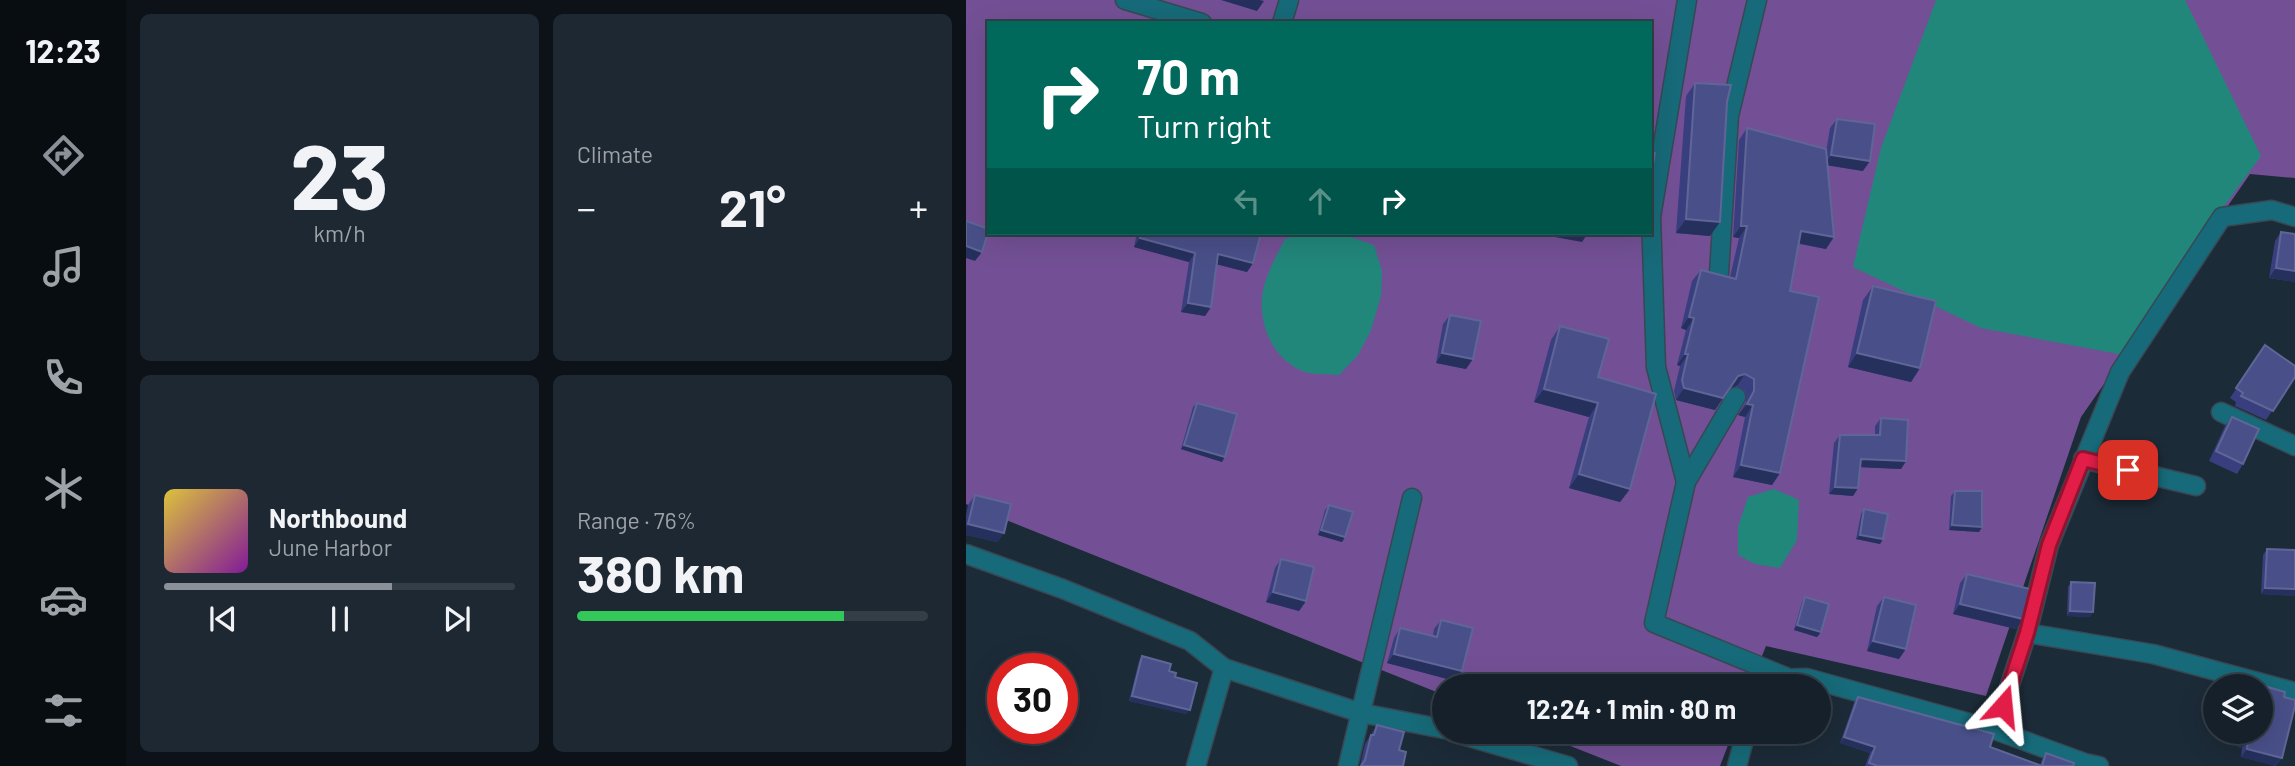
<!DOCTYPE html>
<html lang="en">
<head>
<meta charset="utf-8">
<style>
  body { margin:0; font-family:Barlow,sans-serif; background:#1e2832; color:#f1f3f6; height:100vh; display:flex; flex-direction:column; font-size:26px; white-space:nowrap }
  * { box-sizing:border-box; margin:0 }
  p { font-size:23px; color:#9da3a8 }
  .icon { flex:none; width:38px; height:38px; fill:none; stroke:currentColor; stroke-width:2; stroke-linecap:round; stroke-linejoin:round }
  .map { position:relative; flex:1; overflow:hidden }
  .drawer { display:flex; flex-direction:column; gap:14px; padding:14px; background:#0c1217; width:840px }
  .drawer>* { flex:none }
  .guide { position:absolute; left:21px; top:21px; width:665px; height:214px; border-radius:0px; box-shadow:0 7px 28px #0002,0 0 0 2px #343e47; background:#00695c; color:#fff; overflow:hidden }
  .tools { position:absolute; left:1237px; top:674px; display:grid; gap:14px }
  .tools a { display:grid; place-items:center; width:70px; height:70px; border-radius:50%; background:#15202a; box-shadow:0 7px 28px #0002,0 0 0 2px #343e47; font-size:35px }
  .speed { position:absolute; left:21px; top:653px; display:flex; gap:14px; font-size:35px; font-weight:700; text-align:center }
  .speed>* { display:grid; place-content:center; width:91px; height:91px; border-radius:50%; background:#15202a; box-shadow:0 7px 28px #0002,0 0 0 2px #343e47; line-height:1 }
  .speed .limit { border:10px solid #d22; background:#fff; color:#111 }
  .pin { position:absolute; display:grid; place-items:center; width:60px; height:60px; color:#fff; margin:-30px; border-radius:14px; box-shadow:0 4px 10px #0006 }
  .me { position:absolute; width:77px; margin:-38px; rotate:18deg; stroke-linejoin:round; filter:drop-shadow(0 0 5px #0008) }
  .turn { display:flex; align-items:center; gap:24px; height:147px; padding:0 35px; font-size:32px }
  .turn .icon { width:91px; height:91px; stroke-width:2.5 }
  .turn b { display:block; font-size:49px; line-height:60px }
  .lanes { display:flex; align-items:center; height:66px; padding:0 35px; background:#0003; justify-content:center; gap:35px; direction:ltr }
  .lanes .off { opacity:.35 }
  .big { font-size:52px; font-weight:700; line-height:1.1 }
  .drawer .tile { flex:1; display:flex; flex-direction:column; justify-content:center; gap:10px; min-width:0; padding:0 24px; border-radius:10px; background:#1e2832 }
  .drawer .dial { align-items:center; gap:0 }
  .dial b { font-size:91px; line-height:1 }
  .song { display:flex; align-items:center; gap:21px }
  .cover { width:84px; height:84px; border-radius:10px; background:linear-gradient(135deg,hsl(50 70% 55%),hsl(290 70% 35%)) }
  .played { height:7px; border-radius:4px; background:linear-gradient(90deg,#8c9099 65%,#343e47 65%) }
  .keys { display:flex; justify-content:space-around; direction:ltr }
  .heat { display:flex; justify-content:space-between; align-items:center; font-size:38px; direction:ltr }
  .charge { height:10px; border-radius:5px; background:linear-gradient(90deg,#34c759 76%,#343e47 0) }
  .drawer .tiles { flex:1; display:grid; gap:14px; grid-template-columns:repeat(2,1fr) }
  .trip { position:absolute; left:466px; top:674px; width:399px; height:70px; border-radius:35px; background:#15202a; box-shadow:0 7px 28px #0002,0 0 0 2px #343e47; font-weight:700; line-height:70px; text-align:center }
  main { display:flex; flex:1; min-height:0 }
  .tab-bar { display:flex; flex-direction:column; width:126px; justify-content:space-around; align-items:center; background:#080d11; color:#9da3a8 }
  .tab-bar .icon { width:49px; height:49px }
  .tab-bar .current { color:#8c9099 }
  .tab-bar b { font-size:32px; color:#f1f3f6 }
  .map>svg:first-child { display:block }
  .forest { fill:#735095; fill-rule:evenodd }
  .water { fill:#22877b }
  .lines { fill:none; stroke-linecap:round; stroke-linejoin:round }
  .minor-casing { stroke:#394754; stroke-width:21 }
  .minor { stroke:#176a79; stroke-width:18 }
  .wall { fill:#393f7e }
  .shaded-wall { fill:#26305d }
  .building { fill:#495089; stroke:#5f6697; stroke-width:2 }
  .route-casing { stroke:#92132f; stroke-width:18 }
  .route { stroke:#e11d48; stroke-width:12 }
</style>
</head>
<body>
<main>
<nav class="tab-bar">
<b>12:23</b>
<svg class="icon current" aria-label="directions" viewBox="0 0 24 24"><path d="M12 3l9 9-9 9-9-9zM9 14v-3h6M13 9l2 2-2 2"/></svg>
<svg class="icon" aria-label="music" viewBox="0 0 24 24"><path d="M9 18V5l10-2v13"/><circle cx="6" cy="18" r="3"/><circle cx="16" cy="16" r="3"/></svg>
<svg class="icon" aria-label="phone" viewBox="0 0 24 24"><path d="M5 4h4l2 5-3 2q2 4 5 5l2-3 5 2v4C11 20 4 13 5 4z"/></svg>
<svg class="icon" aria-label="climate" viewBox="0 0 24 24"><path d="M12 3v18M4 7l16 10M4 17L20 7"/></svg>
<svg class="icon" aria-label="car" viewBox="0 0 24 24"><path d="M5 17H2v-5l4-1 3-4h7l3 4 3 1v5h-3M9 17h6M6 11h13"/><circle cx="7" cy="17" r="2"/><circle cx="17" cy="17" r="2"/></svg>
<svg class="icon" aria-label="filters" viewBox="0 0 24 24"><path d="M4 7h16M4 17h16"/><circle cx="9" cy="7" r="2"/><circle cx="15" cy="17" r="2"/></svg>
</nav>
<section class="drawer">
<div class="tiles">
<div class="tile dial"><b>23</b><p>km/h</p></div>
<div class="tile"><p>Climate</p>
<div class="heat"><a>−</a><b class="big">21°</b><a>+</a></div>
</div>
<div class="tile">
<div class="song"><i class="cover"></i><div><b>Northbound</b><p>June Harbor</p></div></div>
<div class="played"></div>
<div class="keys"><svg class="icon" aria-label="previous" viewBox="0 0 24 24"><path d="M18 5L8 12l10 7zM5 5v14"/></svg><svg class="icon" aria-label="pause" viewBox="0 0 24 24"><path d="M8 5v14M16 5v14"/></svg><svg class="icon" aria-label="next" viewBox="0 0 24 24"><path d="M6 5l10 7-10 7zM19 5v14"/></svg></div>
</div>
<div class="tile"><p>Range · 76%</p><b class="big">380 km</b><div class="charge"></div></div>
</div>
</section>
<div class="map">
<svg width="1329" height="766" viewBox="0 0 1329 766">
  <rect width="100%" height="100%" fill="#1c2b38"/>
  <g class="forest">
    <path d="M 0,0 L 1329,0 L 1329,178 L 1284,174 L 1115,417 L 1020,696 L 800,646 L 784,686 L 478,686 L 478,695 L 0,504 ZM 23,23 L 684,23 L 684,233 L 23,233 Z"/>
    <polygon points="569,732 767,732 754,766 655,766"/>
  </g>
  <g class="water">
    <polygon points="970,0 1219,0 1295,156 1219,259 1158,355 1015,328 887,267 915,148"/>
    <path d="M 337,233 L 373,233 L 408,245 L 416,271 L 415,296 L 405,330 L 392,355 L 373,375 C 362,374 346,375 336,371 C 308,358 294,329 296,299 C 297,280 310,256 319,239 Z"/>
    <polygon points="808,489 833,500 831,540 814,568 789,564 772,555 772,527 782,497"/>
  </g>
  <g class="lines">
    <g class="minor-casing">
      <g id="minor">
        <polyline points="159,0 236,23"/>
        <polyline points="316,23 323,0"/>
        <polyline points="753,273 763,116 791,0"/>
        <polyline points="770,397 720,482 688,623 820,677"/>
        <polyline points="1255,412 1329,446"/>
        <polyline points="1117,459 1230,486"/>
        <polyline points="720,482 690,367 685,217 721,0"/>
        <polyline points="0,554 97,589 224,641 258,668 395,713 478,729"/>
        <polyline points="1061,633 1187,654 1329,692"/>
        <polyline points="800,686 805,679 841,678 1029,730 1061,633 1083,545 1154,372 1256,217 1306,210 1329,217"/>
        <polyline points="1029,730 1119,763 1133,766"/>
        <polyline points="486,732 602,766"/>
        <polyline points="230,766 258,668"/>
        <polyline points="382,766 446,498"/>
        <polyline points="771,766 780,732"/>
      </g>
    </g>
    <use href="#minor" class="minor"/>
  </g>
  <g class="wall">
    <polygon points="729,83 761,102 744,236 710,233 720,96"/>
    <polygon points="871,119 897,171 862,165 860,249 833,244 824,291 814,473 806,485 767,477 779,417 772,415 780,402 779,391 771,386 764,387 749,410 710,400 708,391 714,366 711,365 720,330 715,328 726,281 735,270 764,277 773,238 767,237 773,140 781,128 860,152 864,128"/>
    <polygon points="1315,232 1329,282 1303,278 1309,241"/>
    <polygon points="171,233 295,233 287,263 281,272 250,264 245,307 239,316 215,312 223,262 168,247"/>
    <polygon points="907,286 954,368 945,382 882,367 897,300"/>
    <polygon points="484,315 500,369 470,363 477,324"/>
    <polygon points="594,326 632,377 664,489 654,502 603,488 623,417 568,402 585,340"/>
    <polygon points="1299,345 1329,377 1300,420 1269,406 1270,402 1264,398"/>
    <polygon points="231,403 256,462 215,449 227,407"/>
    <polygon points="1266,417 1277,464 1271,474 1243,461 1259,426"/>
    <polygon points="915,418 940,461 935,469 895,467 892,488 887,496 863,494 868,443 874,435 909,435 909,426"/>
    <polygon points="989,491 1016,527 1013,532 983,530 985,496"/>
    <polygon points="9,495 38,533 31,542 0,535 0,515 2,505"/>
    <polygon points="363,505 379,537 376,542 352,535 359,510"/>
    <polygon points="898,509 917,539 914,544 890,539 895,514"/>
    <polygon points="1301,549 1329,550 1329,596 1295,594 1297,555"/>
    <polygon points="315,559 340,601 333,611 300,602 309,568"/>
    <polygon points="1001,574 1057,619 1050,629 987,614 994,583"/>
    <polygon points="1105,582 1127,612 1124,617 1101,616 1102,587"/>
    <polygon points="839,597 855,632 851,637 828,630 836,602"/>
    <polygon points="918,597 933,659 901,651 911,606"/>
    <polygon points="475,620 496,671 489,681 421,663 428,638 434,628 467,636 468,629"/>
    <polygon points="176,656 209,677 220,714 163,701 173,661"/>
    <polygon points="1291,684 1319,692 1318,697 1329,700 1329,706 1316,758 1310,766 1275,757 1276,748 1272,747 1276,732 1295,732 1295,686 1290,686"/>
    <polygon points="892,697 1074,765 1076,759 1080,753 1107,766 899,766 904,753 874,743 888,703"/>
    <polygon points="411,725 433,750 394,766 399,744"/>
  </g>
  <g class="shaded-wall">
    <polygon points="255,0 294,0 298,1 291,11"/>
    <polygon points="865,155 904,161 897,171 859,165"/>
    <polygon points="720,219 754,222 744,236 710,233"/>
    <polygon points="775,226 781,226 773,238 767,237"/>
    <polygon points="835,231 868,237 860,249 827,242"/>
    <polygon points="579,233 622,233 616,242 578,235"/>
    <polygon points="174,238 229,253 223,262 168,247"/>
    <polygon points="0,246 16,252 9,261 0,258"/>
    <polygon points="252,254 287,263 281,272 246,263"/>
    <polygon points="1310,268 1329,271 1329,282 1303,278"/>
    <polygon points="222,303 245,307 239,316 215,312"/>
    <polygon points="723,317 728,318 720,330 715,328"/>
    <polygon points="476,353 507,359 500,369 470,363"/>
    <polygon points="891,353 954,368 945,382 882,367"/>
    <polygon points="719,354 722,354 714,366 711,365"/>
    <polygon points="779,374 771,386 764,388 772,376"/>
    <polygon points="718,388 757,398 749,410 710,400"/>
    <polygon points="578,389 632,403 623,417 568,402"/>
    <polygon points="781,404 787,405 779,417 772,415"/>
    <polygon points="218,445 259,457 256,462 215,449"/>
    <polygon points="895,459 940,461 935,469 890,467"/>
    <polygon points="775,465 814,473 806,485 767,477"/>
    <polygon points="613,474 664,489 654,502 603,488"/>
    <polygon points="869,487 892,488 887,496 863,494"/>
    <polygon points="2,524 38,533 31,542 0,535 0,527"/>
    <polygon points="986,525 1016,527 1013,532 983,530"/>
    <polygon points="355,530 379,537 376,542 352,535"/>
    <polygon points="894,535 917,539 914,544 890,539"/>
    <polygon points="1299,588 1329,589 1329,596 1295,594"/>
    <polygon points="307,592 340,601 333,611 300,602"/>
    <polygon points="994,604 1057,619 1050,629 987,614"/>
    <polygon points="1104,611 1127,612 1124,617 1101,616"/>
    <polygon points="831,625 855,632 851,637 828,630"/>
    <polygon points="907,641 940,649 933,659 901,651"/>
    <polygon points="428,654 496,671 489,681 421,663"/>
    <polygon points="166,696 224,710 220,714 163,701"/>
    <polygon points="878,737 909,747 904,753 874,743"/>
    <polygon points="1278,739 1282,740 1276,748 1272,747"/>
    <polygon points="1281,749 1316,758 1310,766 1275,757"/>
  </g>
  <g class="building">
    <polygon points="729,83 765,85 761,102 754,222 720,219"/>
    <polygon points="871,119 909,124 904,161 865,155"/>
    <polygon points="781,128 860,149 868,237 835,231 824,291 853,297 814,473 775,465 787,405 781,404 788,391 788,379 779,374 772,376 757,398 718,388 716,380 722,354 719,354 728,318 723,317 735,270 770,279 781,226 775,226"/>
    <polygon points="684,152 689,153 684,182"/>
    <polygon points="0,221 23,229 16,252 0,246"/>
    <polygon points="1315,232 1329,234 1329,271 1310,268"/>
    <polygon points="175,233 295,233 287,263 252,254 245,307 222,303 229,253 174,238"/>
    <polygon points="907,286 970,301 954,368 891,353"/>
    <polygon points="484,315 515,321 507,359 476,353"/>
    <polygon points="594,326 643,339 632,377 690,394 664,489 613,474 632,403 578,389"/>
    <polygon points="1299,345 1329,366 1329,377 1307,411 1275,396 1277,393 1270,388"/>
    <polygon points="231,403 271,414 259,457 218,445"/>
    <polygon points="1266,417 1293,429 1277,464 1250,451"/>
    <polygon points="915,418 942,420 940,461 895,459 892,488 869,487 874,435 914,435"/>
    <polygon points="989,491 1016,491 1016,527 986,525"/>
    <polygon points="9,495 45,504 38,533 2,524"/>
    <polygon points="363,505 387,512 379,537 355,530"/>
    <polygon points="898,509 922,514 917,539 894,535"/>
    <polygon points="1301,549 1329,550 1329,589 1299,588"/>
    <polygon points="315,559 348,567 340,601 307,592"/>
    <polygon points="1001,574 1064,589 1057,619 994,604"/>
    <polygon points="1105,582 1129,583 1127,612 1104,611"/>
    <polygon points="839,597 863,604 855,632 831,625"/>
    <polygon points="918,597 950,605 940,649 907,641"/>
    <polygon points="475,620 507,628 496,671 428,654 434,628 471,637"/>
    <polygon points="176,656 205,664 203,671 210,673 209,677 231,683 224,710 166,696"/>
    <polygon points="1291,684 1319,692 1318,697 1329,700 1329,706 1316,758 1281,749 1282,740 1278,739 1280,732 1295,732 1295,686 1290,686"/>
    <polygon points="892,697 1028,734 1024,747 1076,766 1080,753 1108,763 1107,766 912,766 903,763 909,747 878,737"/>
    <polygon points="411,725 438,732 433,750 440,752 437,766 395,766 399,760 405,735 408,735"/>
  </g>
  <g class="lines">
    <g class="route-casing">
      <polyline id="route" points="1037,706 1061,633 1083,545 1117,459 1162,470"/>
    </g>
    <use href="#route" class="route"/>
  </g>
</svg>
<div class="tools">
<a><svg class="icon" aria-label="layers" viewBox="0 0 24 24"><path d="M12 4l9 5-9 5-9-5zM3 14l9 5 9-5"/></svg></a>
</div>
<div class="speed"><div class="limit">30</div></div>
<div class="pin" style="left:1162px;top:470px;background:#d93025"><svg class="icon" aria-label="arrive" viewBox="0 0 24 24"><path d="M6 21V4h12l-3 4 3 4H6"/></svg></div>
<svg class="me" style="left:1037px;top:706px" viewBox="-20 -20 40 40"><path d="M0-17L14 15 0 8-14 15z" fill="#e11d48" stroke="#fff" stroke-width="4"/></svg>
<div class="trip">12:24 · 1 min · 80 m</div>
<div class="guide">
<div class="turn"><svg class="icon" aria-label="right" viewBox="0 0 24 24"><path d="M7 20v-9h11M14 6l5 5-5 5"/></svg><div><b>70 m</b>Turn right</div></div>
<div class="lanes"><svg class="icon off" aria-label="left" viewBox="0 0 24 24"><path d="M17 20v-9H6M10 6l-5 5 5 5"/></svg><svg class="icon off" aria-label="ahead" viewBox="0 0 24 24"><path d="M12 20V5M6 11l6-6 6 6"/></svg><svg class="icon" aria-label="right" viewBox="0 0 24 24"><path d="M7 20v-9h11M14 6l5 5-5 5"/></svg></div>
</div>
</div>
</main>
</body>
</html>
